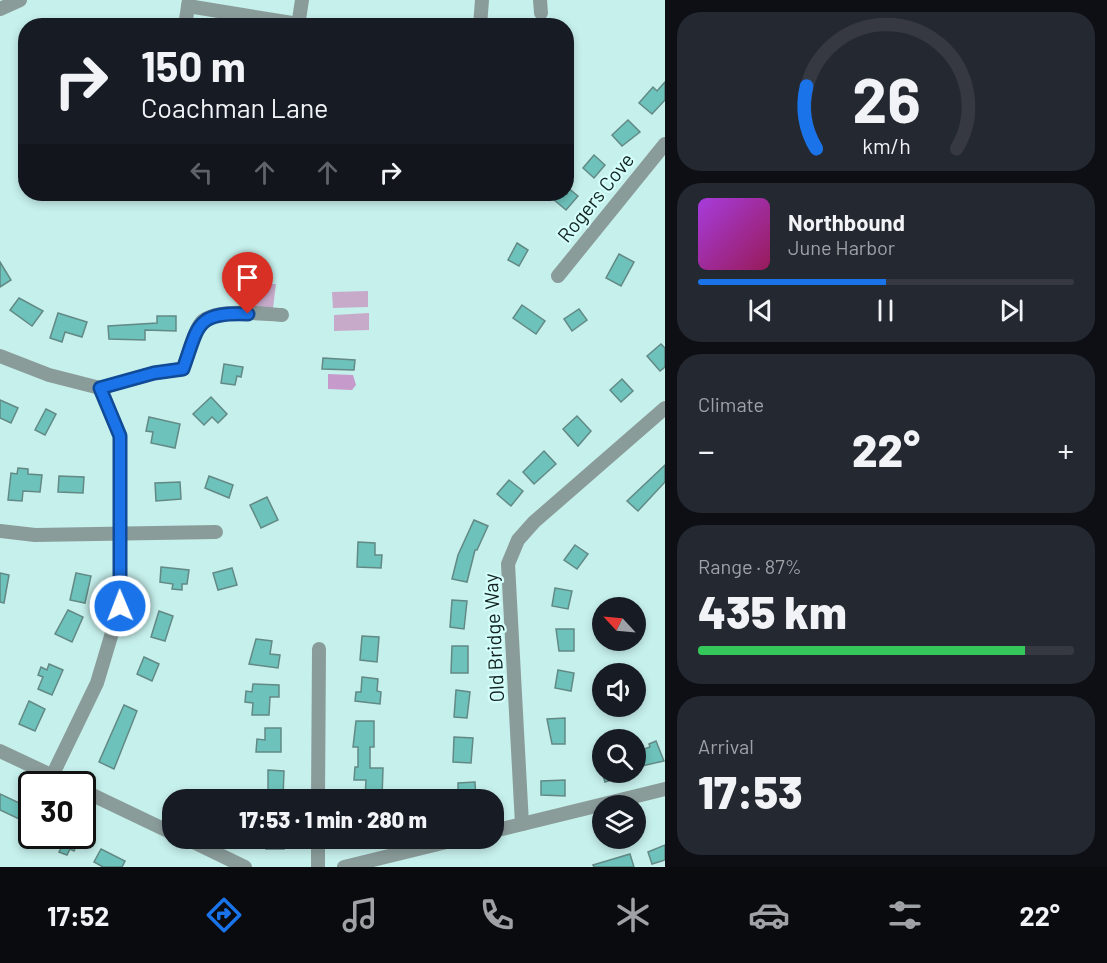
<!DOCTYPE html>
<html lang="en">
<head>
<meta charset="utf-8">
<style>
  body { margin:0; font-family:Barlow,sans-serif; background:#242831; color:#f1f3f6; height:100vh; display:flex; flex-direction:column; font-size:22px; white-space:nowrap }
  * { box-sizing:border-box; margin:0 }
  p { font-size:20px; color:#9ea1a6 }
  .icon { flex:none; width:33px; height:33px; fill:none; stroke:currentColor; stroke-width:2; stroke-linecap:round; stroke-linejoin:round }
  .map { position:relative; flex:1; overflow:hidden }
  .sheet { display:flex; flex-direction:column; gap:12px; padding:12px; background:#0d0f14; width:442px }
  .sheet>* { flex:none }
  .guide { position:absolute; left:18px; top:18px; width:556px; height:183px; border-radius:24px; box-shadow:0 3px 9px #0003; background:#171b24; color:#f1f3f6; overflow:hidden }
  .needle { width:39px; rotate:296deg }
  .controls { position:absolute; left:592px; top:597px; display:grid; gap:12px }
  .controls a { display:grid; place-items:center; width:54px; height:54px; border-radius:50%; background:#171b24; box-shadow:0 3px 9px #0003; font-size:30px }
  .speed { position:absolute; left:18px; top:771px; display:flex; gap:12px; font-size:30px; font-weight:700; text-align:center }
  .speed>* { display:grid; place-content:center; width:78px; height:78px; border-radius:50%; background:#171b24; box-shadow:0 3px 9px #0003; line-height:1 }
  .speed .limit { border:3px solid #111; border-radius:9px; background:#fff; color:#111 }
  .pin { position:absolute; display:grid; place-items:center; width:51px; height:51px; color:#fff; margin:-62px -26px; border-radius:50% 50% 50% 0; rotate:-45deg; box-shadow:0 0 6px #0007 }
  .pin .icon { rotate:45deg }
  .me { position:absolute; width:66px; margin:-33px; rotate:359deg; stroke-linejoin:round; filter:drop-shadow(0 0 4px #0008) }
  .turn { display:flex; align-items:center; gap:21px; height:126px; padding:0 24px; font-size:27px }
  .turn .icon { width:78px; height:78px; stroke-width:2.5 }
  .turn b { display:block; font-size:42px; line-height:51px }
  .lanes { display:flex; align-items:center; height:57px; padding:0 24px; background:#0003; justify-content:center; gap:30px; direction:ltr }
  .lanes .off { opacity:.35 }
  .big { font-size:45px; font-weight:800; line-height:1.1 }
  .sheet .widget { flex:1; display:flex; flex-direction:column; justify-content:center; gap:9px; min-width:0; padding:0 21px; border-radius:24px; background:#242831 }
  .sheet .dial { align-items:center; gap:0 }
  .dial svg { height:156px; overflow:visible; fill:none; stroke:#363941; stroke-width:7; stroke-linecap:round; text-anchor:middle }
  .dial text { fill:#f1f3f6; stroke:none }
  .song { display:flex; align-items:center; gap:18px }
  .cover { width:72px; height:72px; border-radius:9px; background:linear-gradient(135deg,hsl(280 70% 55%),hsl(330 70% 35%)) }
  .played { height:6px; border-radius:3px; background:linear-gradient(90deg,#1a73e8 50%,#363941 50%) }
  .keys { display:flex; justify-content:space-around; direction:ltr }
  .heat { display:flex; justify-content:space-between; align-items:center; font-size:33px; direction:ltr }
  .charge { height:9px; border-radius:4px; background:linear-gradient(90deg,#34c759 87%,#363941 0) }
  .trip { position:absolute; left:162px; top:789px; width:342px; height:60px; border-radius:24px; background:#171b24; box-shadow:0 3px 9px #0003; font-weight:800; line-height:60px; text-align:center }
  .menu { display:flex; height:96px; justify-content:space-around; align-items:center; background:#090b0e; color:#9ea1a6 }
  .menu .icon { width:42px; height:42px }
  .menu .on { color:#1a73e8 }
  .menu b { font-size:27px; color:#f1f3f6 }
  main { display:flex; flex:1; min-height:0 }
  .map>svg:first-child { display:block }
  .green { fill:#c7aaca }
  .water { fill:#c69aca }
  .building { fill:#6dc2bb; stroke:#638985; stroke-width:1.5 }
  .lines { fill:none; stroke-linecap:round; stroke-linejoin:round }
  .minor { stroke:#8a9c9a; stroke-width:14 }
  .route-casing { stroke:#114b97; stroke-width:15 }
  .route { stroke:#1a73e8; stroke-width:10 }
  .labels { text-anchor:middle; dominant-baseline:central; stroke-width:4.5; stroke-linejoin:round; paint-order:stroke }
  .street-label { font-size:20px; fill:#122220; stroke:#d4fef9 }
</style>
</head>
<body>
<main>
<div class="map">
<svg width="665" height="867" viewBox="0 0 665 867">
  <rect width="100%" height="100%" fill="#c6f0ec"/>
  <g class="green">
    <polygon points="251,284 276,284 273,308 253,307"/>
    <polygon points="368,291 368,307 333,308 332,292"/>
    <polygon points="369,313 369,330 334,331 334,315"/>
  </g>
  <polygon class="water" points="328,374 353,375 356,385 352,390 328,389"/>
  <g class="building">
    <polygon points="665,82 665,100 652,114 639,103 653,87 657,91"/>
    <polygon points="628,120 640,132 622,146 612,135"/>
    <polygon points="594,155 605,165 594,178 583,168"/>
    <polygon points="567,187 578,196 566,210 553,199 557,194 567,194"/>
    <polygon points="517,243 528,250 519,266 508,260"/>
    <polygon points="619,254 634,262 621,286 606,278"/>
    <polygon points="0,262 11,280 0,287"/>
    <polygon points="19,298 43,311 32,326 10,310"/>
    <polygon points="522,305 545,321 536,334 513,318"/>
    <polygon points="579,309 587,320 572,331 564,319"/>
    <polygon points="58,313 87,322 82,337 65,332 62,342 50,338"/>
    <polygon points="157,316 176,316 176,331 145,330 145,340 109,339 108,326 157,323"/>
    <polygon points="661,344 665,348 665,367 660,371 647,356"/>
    <polygon points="323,358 355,360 354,370 322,369"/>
    <polygon points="224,364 243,367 241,377 237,376 235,385 221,383"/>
    <polygon points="622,379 633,391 621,402 610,390"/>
    <polygon points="211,397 227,414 218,423 212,417 204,425 193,414"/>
    <polygon points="0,400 18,408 11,423 0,418"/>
    <polygon points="46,409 56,414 45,435 35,430"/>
    <polygon points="577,416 591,431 578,446 563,429"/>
    <polygon points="149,417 180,424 175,448 151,443 153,432 146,431"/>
    <polygon points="544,451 556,464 534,484 523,472"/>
    <polygon points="665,465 665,482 638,511 627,501"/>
    <polygon points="18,468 28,469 28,474 42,475 40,492 23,491 22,501 8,500 11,473 17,474"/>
    <polygon points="59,476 84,477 83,493 58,492"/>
    <polygon points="209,476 233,485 229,498 205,488"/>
    <polygon points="509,480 523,491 511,506 497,494"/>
    <polygon points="180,482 181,499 156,501 155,483"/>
    <polygon points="267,497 278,520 261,528 250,505"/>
    <polygon points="474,520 488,526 477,550 475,550 467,582 452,579 458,555"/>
    <polygon points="358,542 375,543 375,555 382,555 381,568 357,567"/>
    <polygon points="575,545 588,554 577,569 564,560"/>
    <polygon points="161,567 189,570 187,584 182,584 182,590 172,589 173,584 160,582"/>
    <polygon points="232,568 237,585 218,590 213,573"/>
    <polygon points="0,573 9,575 4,603 0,602"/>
    <polygon points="76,573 91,576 85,603 70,600"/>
    <polygon points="555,588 572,591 568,609 552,606"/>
    <polygon points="452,600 467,601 464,629 450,627"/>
    <polygon points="68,610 83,617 72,642 55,634"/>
    <polygon points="159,611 173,616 165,641 151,637"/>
    <polygon points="556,629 574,629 574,651 559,651"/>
    <polygon points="362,636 379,637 377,662 360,660"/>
    <polygon points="256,639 272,641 270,654 280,655 278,668 249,664"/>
    <polygon points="452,646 468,646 468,673 451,673"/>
    <polygon points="144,657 159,664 152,681 137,674"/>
    <polygon points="49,664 63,670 52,695 38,689 43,677 38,675 41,667 47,670"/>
    <polygon points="558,670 574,673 571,691 555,688"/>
    <polygon points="362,677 378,679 377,691 381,692 380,704 355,701 356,692 361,692"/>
    <polygon points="253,684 279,685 279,697 270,697 269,715 252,715 253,703 245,702 246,691 252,692"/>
    <polygon points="456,690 470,692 467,718 454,717"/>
    <polygon points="29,701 45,709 35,731 19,724"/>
    <polygon points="124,705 137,711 114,769 99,762"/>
    <polygon points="565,718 565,744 552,744 547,719"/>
    <polygon points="356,721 374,721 374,747 370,747 370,768 383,768 382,799 365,798 366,780 354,780 355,767 358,767 358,747 353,747"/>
    <polygon points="265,728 281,728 281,752 256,752 257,739 265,740"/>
    <polygon points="454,737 473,738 471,763 453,762"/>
    <polygon points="656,741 664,761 642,766 636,752 650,747 649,744"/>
    <polygon points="268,770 284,771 283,798 268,798"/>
    <polygon points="602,772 629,772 629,774 605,782"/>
    <polygon points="565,780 565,796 541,795 541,781"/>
    <polygon points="475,782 476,800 458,800 458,783"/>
    <polygon points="0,794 32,809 32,825 0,810"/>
    <polygon points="39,836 81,836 74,851 70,849 67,855 59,852 62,846"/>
    <rect x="266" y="838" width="18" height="11"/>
    <polygon points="665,845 665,860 652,864 648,852"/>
    <polygon points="101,849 125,861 122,867 103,867 94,862"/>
    <polygon points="630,854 634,867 594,867 593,865"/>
  </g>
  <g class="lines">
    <g class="minor">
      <polyline points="540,0 541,13"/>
      <polyline points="188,6 298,24"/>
      <polyline points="0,9 20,0"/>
      <polyline points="185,26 189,0"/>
      <polyline points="298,26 302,0"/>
      <polyline points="480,26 482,0"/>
      <polyline points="558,276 665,144"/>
      <polyline points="0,356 49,375 100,388"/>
      <path d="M 100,388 L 154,373 L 183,369 C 188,355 192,336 200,324 C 210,307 265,314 282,315"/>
      <polyline points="0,531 35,535 216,532"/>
      <polyline points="0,751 70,784"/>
      <polyline points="52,776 97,683 120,606 120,436 100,388"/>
      <polyline points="82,790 172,833"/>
      <polyline points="318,800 319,649"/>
      <polyline points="522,824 508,564 518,540 534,522 665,408"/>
      <polyline points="494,831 665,789"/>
      <polyline points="185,838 245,867"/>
      <polyline points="318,867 318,838"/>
      <polyline points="344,867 463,838"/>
    </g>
  </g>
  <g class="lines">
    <g class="route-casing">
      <path id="route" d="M 120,606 L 120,436 L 100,388 L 154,373 L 183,369 C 199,325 195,312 248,314"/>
    </g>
    <use href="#route" class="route"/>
  </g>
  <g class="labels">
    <g class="street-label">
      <text transform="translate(595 197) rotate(-51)">Rogers Cove</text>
      <text transform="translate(493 638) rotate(-93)">Old Bridge Way</text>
    </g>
  </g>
</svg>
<div class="controls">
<a><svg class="needle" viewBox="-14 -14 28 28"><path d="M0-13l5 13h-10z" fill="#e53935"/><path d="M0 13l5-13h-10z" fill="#9ea1a6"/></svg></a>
<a><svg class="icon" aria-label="sound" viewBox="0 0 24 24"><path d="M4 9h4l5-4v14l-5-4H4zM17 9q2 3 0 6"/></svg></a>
<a><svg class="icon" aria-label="search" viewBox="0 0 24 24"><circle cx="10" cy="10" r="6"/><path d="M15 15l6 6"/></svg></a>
<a><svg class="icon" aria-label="layers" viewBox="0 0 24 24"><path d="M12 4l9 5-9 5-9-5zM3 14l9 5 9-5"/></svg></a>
</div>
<div class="speed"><div class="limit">30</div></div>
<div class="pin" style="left:248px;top:314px;background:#d93025"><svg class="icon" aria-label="arrive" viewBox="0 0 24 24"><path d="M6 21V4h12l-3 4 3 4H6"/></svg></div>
<svg class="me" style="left:120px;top:606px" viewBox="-20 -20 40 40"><circle r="17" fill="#1a73e8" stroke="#fff" stroke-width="3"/><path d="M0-11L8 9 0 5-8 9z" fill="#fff"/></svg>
<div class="trip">17:53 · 1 min · 280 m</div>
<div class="guide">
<div class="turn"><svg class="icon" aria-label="right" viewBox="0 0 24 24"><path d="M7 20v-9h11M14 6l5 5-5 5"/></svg><div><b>150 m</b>Coachman Lane</div></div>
<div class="lanes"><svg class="icon off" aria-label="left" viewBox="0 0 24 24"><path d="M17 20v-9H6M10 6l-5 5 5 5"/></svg><svg class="icon off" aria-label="ahead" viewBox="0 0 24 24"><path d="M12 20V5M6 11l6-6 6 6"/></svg><svg class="icon off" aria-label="ahead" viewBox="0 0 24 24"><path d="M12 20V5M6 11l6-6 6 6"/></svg><svg class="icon" aria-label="right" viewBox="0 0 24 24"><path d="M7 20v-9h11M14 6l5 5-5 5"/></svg></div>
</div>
</div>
<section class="sheet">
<div class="widget dial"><svg viewBox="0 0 100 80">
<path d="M14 69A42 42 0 1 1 86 69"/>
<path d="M14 69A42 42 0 0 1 9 37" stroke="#1a73e8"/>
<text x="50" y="56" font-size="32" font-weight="700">26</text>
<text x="50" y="72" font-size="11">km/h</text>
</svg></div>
<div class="widget">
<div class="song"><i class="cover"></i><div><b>Northbound</b><p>June Harbor</p></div></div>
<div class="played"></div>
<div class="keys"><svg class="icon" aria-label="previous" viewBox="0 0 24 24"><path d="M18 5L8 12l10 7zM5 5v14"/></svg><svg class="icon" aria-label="pause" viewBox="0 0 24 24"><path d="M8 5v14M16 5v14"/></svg><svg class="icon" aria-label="next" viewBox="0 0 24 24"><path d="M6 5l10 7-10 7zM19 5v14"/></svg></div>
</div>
<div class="widget"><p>Climate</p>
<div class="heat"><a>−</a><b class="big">22°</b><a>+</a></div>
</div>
<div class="widget"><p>Range · 87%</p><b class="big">435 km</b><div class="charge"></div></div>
<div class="widget"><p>Arrival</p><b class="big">17:53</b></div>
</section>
</main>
<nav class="menu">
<b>17:52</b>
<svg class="icon on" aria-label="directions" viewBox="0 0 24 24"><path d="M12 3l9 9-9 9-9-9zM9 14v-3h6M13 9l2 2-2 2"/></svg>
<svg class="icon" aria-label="music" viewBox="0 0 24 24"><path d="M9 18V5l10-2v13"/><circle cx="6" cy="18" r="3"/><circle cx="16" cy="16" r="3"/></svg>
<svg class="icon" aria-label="phone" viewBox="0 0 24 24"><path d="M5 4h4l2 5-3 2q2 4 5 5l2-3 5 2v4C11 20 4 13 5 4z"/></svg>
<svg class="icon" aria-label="climate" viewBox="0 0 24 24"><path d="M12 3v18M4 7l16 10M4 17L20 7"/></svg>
<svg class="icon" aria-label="car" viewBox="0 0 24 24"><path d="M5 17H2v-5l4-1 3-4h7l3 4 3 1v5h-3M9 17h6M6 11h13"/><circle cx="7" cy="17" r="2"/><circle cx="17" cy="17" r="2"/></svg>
<svg class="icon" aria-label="filters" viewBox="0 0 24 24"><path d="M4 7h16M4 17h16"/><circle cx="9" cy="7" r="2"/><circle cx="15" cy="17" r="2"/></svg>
<b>22°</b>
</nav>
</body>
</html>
